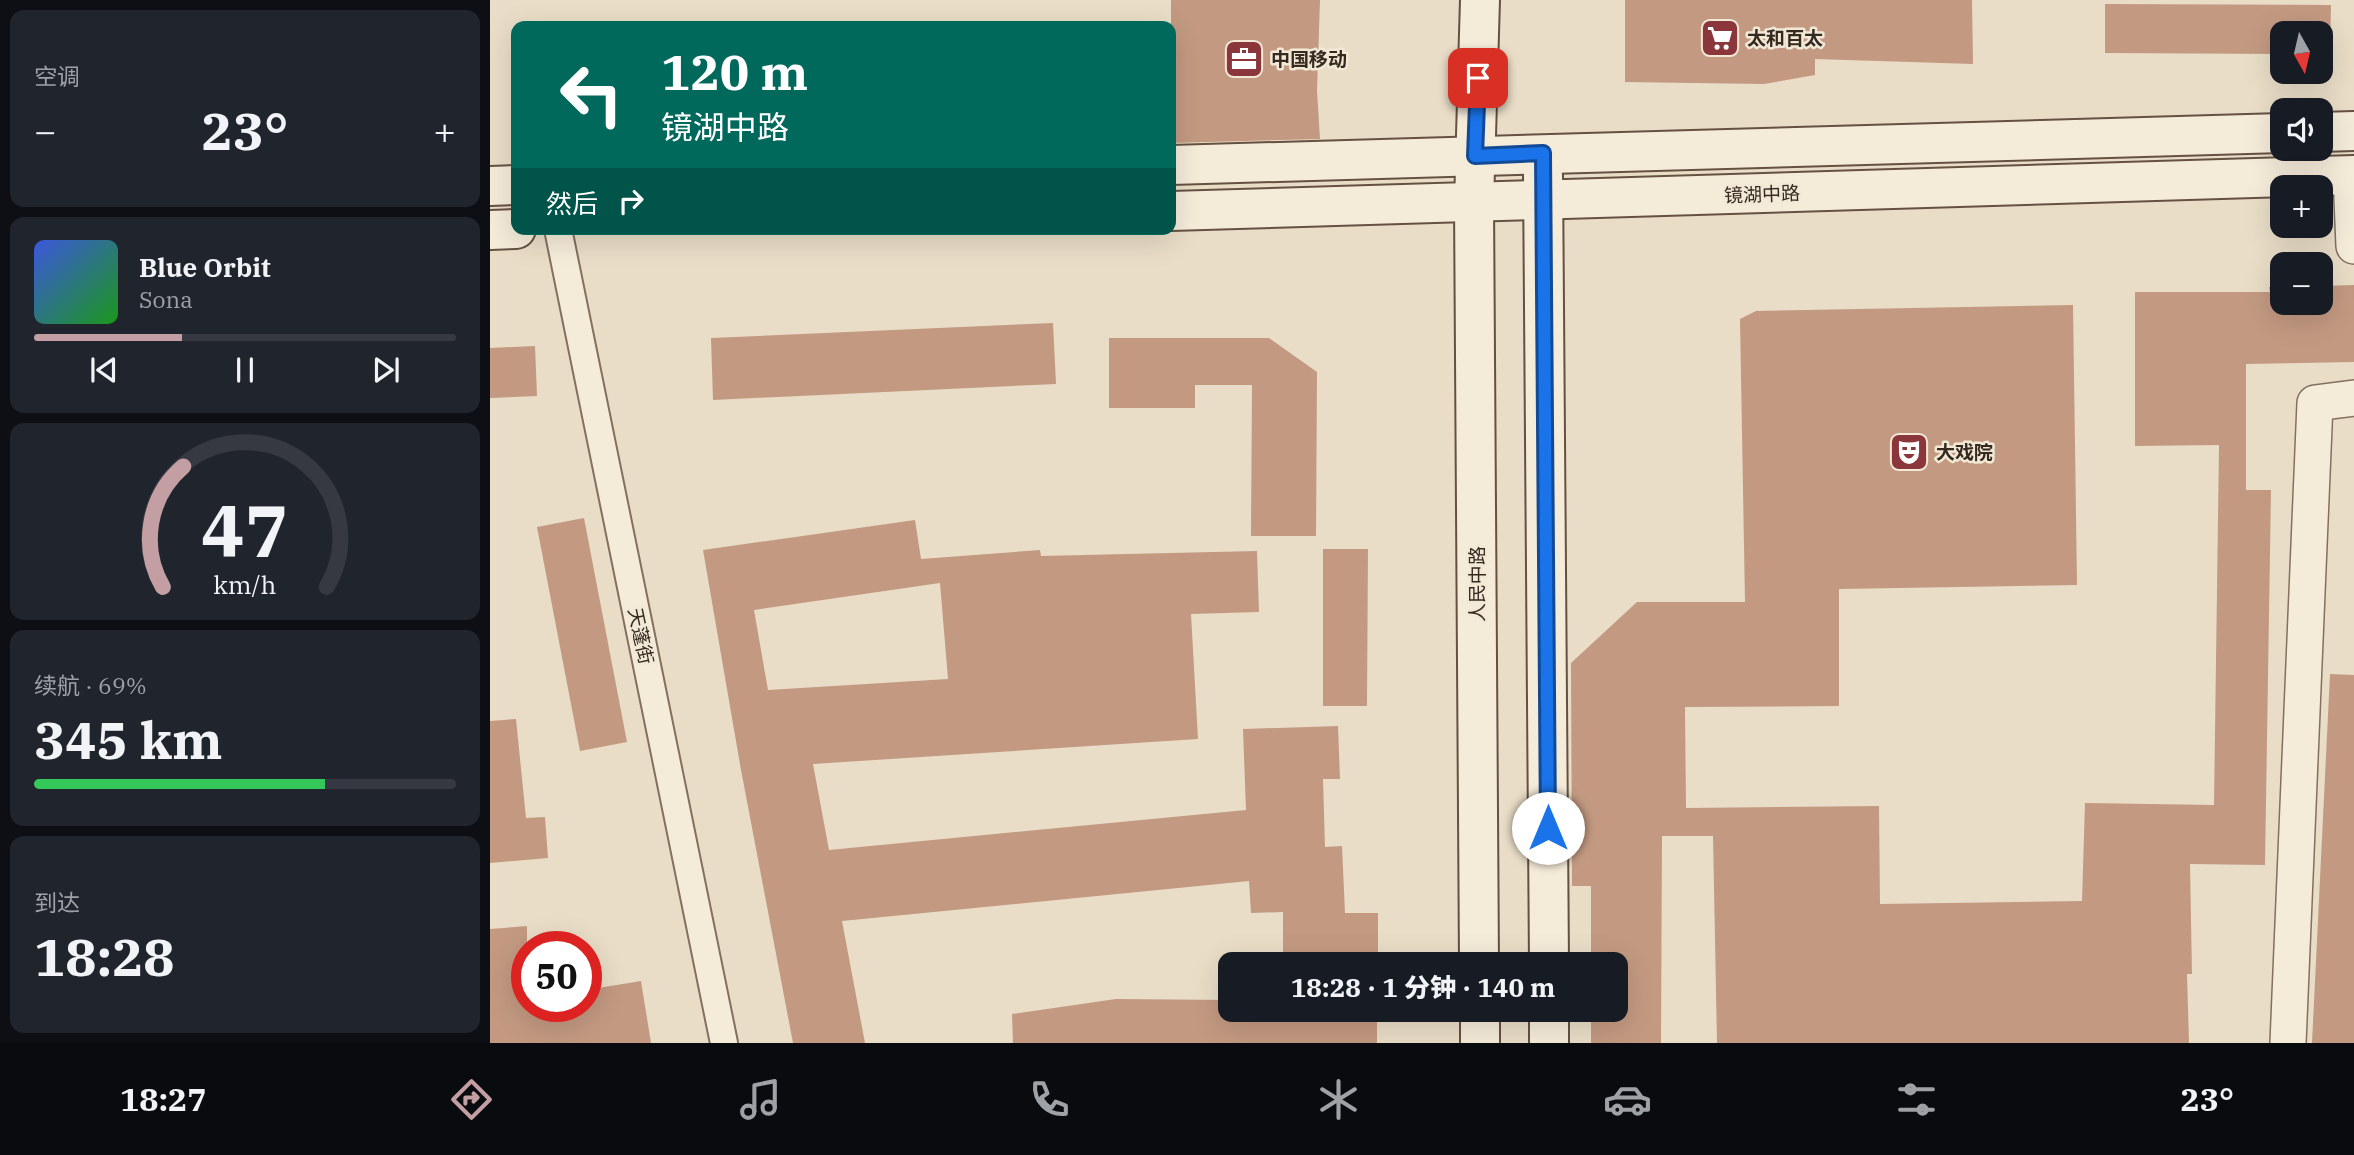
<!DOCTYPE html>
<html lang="zh">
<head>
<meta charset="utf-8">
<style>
  body { margin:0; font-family:"IBM Plex Serif","Noto Sans SC",serif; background:#20242c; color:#f1f3f6; height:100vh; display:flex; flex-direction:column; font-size:26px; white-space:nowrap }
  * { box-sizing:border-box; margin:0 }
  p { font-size:23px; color:#9ea1a6 }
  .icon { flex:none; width:38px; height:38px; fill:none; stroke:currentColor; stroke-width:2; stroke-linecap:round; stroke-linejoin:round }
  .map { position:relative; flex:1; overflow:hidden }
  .drawer { display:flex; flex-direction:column; gap:10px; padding:10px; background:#0d0f14; width:490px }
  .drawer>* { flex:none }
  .banner { position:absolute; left:21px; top:21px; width:665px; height:214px; border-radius:14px; box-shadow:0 7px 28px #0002; background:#00695c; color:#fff; overflow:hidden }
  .needle { width:46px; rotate:172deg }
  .controls { position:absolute; left:1780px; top:21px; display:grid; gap:14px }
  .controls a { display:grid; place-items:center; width:63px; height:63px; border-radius:14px; background:#171b24; box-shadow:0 7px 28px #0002; font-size:35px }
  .speed { position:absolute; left:21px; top:931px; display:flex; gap:14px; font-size:35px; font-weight:700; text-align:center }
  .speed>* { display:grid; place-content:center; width:91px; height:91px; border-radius:50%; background:#171b24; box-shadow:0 7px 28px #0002; line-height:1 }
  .speed .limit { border:10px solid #d22; background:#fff; color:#111 }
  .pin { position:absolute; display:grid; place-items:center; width:60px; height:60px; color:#fff; margin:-30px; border-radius:14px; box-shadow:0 4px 10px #0006 }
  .me { position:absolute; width:77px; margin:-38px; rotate:0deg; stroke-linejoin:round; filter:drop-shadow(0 0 5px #0008) }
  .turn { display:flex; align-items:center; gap:24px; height:147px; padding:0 35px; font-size:32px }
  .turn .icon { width:91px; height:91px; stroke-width:2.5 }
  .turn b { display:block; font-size:49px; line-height:60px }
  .then { display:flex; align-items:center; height:66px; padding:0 35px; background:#0003; gap:14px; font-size:26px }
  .big { font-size:52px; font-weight:800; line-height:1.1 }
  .drawer .widget { flex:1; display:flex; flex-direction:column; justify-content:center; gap:10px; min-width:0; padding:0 24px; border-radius:14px; background:#20242c }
  .drawer .dial { align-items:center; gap:0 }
  .dial svg { height:182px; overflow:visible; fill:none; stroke:#363941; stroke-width:7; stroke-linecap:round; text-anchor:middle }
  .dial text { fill:#f1f3f6; stroke:none }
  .song { display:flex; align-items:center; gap:21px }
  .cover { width:84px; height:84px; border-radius:10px; background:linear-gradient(135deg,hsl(230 70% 55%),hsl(120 70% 35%)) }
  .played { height:7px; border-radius:4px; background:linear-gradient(90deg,#c39ea2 35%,#363941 35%) }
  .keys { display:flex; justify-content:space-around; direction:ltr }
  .heat { display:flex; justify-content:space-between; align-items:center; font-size:38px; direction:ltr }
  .charge { height:10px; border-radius:5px; background:linear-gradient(90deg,#34c759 69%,#363941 0) }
  .trip { position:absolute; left:728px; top:952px; width:410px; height:70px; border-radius:14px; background:#171b24; box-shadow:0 7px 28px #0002; font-weight:800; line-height:70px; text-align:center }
  .tab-bar { display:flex; height:112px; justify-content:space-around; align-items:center; background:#090b0e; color:#9ea1a6 }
  .tab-bar .icon { width:49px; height:49px }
  .tab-bar .current { color:#c39ea2 }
  .tab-bar b { font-size:32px; color:#f1f3f6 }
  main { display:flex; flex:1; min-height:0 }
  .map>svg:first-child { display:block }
  .building { fill:#c39981; fill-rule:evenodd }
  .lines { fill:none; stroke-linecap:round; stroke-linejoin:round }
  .pedestrian-casing { stroke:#83705e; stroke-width:30 }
  .minor-casing { stroke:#83705e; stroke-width:38 }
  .secondary-casing { stroke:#655142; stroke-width:42 }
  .pedestrian { stroke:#f5ebd9; stroke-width:26 }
  .minor { stroke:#f5ebd9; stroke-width:35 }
  .secondary { stroke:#f5ebd9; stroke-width:38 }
  .route-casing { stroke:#114b97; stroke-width:18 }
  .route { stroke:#1a73e8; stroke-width:12 }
  .labels { text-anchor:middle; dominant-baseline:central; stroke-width:5; stroke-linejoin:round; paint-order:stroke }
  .poi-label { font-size:19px; font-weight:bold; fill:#352920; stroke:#f1e8d6; text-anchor:start }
  .street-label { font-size:19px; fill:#352920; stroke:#f1e8d6 }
</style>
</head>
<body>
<main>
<section class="drawer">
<div class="widget"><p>空调</p>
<div class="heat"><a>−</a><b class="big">23°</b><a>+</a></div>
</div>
<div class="widget">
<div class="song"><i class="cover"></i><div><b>Blue Orbit</b><p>Sona</p></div></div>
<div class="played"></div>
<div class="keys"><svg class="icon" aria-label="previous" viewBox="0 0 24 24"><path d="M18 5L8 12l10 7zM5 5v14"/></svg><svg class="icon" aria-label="pause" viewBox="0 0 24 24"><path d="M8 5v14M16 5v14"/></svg><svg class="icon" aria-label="next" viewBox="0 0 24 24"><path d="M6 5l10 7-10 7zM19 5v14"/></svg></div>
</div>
<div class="widget dial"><svg viewBox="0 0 100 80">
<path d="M14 69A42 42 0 1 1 86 69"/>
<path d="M14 69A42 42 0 0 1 23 16" stroke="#c39ea2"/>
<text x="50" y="56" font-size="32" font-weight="700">47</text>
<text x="50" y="72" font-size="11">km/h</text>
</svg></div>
<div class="widget"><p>续航 · 69%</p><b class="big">345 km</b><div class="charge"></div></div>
<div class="widget"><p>到达</p><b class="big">18:28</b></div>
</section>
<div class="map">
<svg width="1864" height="1043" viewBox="0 0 1864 1043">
  <rect width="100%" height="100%" fill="#e9ddc7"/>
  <g class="building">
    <polygon points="681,0 830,0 827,91 830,139 681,143"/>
    <polygon points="1135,0 1482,0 1483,64 1325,59 1325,75 1274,84 1135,82"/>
    <polygon points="1615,4 1841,5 1840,54 1830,54 1830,33 1792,33 1792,54 1615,53"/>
    <polygon points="1864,285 1864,362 1756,364 1756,490 1781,490 1775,865 1700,864 1702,974 1697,974 1699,1043 1227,1043 1223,836 1172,836 1171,1043 1101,1043 1101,1010 1125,1010 1125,964 1101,964 1101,886 1082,886 1081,663 1147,602 1255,602 1250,319 1266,311 1583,305 1587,585 1349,589 1349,706 1195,707 1196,808 1389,806 1390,904 1592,901 1595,803 1724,805 1729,445 1645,446 1645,292 1780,292 1779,287 1792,287 1792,303 1830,303 1830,286"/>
    <polygon points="563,323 566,384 223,400 221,338"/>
    <polygon points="619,338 779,338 827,372 826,536 761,536 762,385 705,385 705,408 619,408"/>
    <polygon points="45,346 47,396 0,398 0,348"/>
    <polygon points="94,518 137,742 90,751 47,527"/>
    <path d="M 425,520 L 431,559 L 550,550 L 551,556 L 767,551 L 769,612 L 701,614 L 708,739 L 323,764 L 339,850 L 756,810 L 753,729 L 848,726 L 850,779 L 833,779 L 835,847 L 852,846 L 855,913 L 888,913 L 888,964 L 793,964 L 793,912 L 761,913 L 759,881 L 352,921 L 375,1043 L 303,1043 L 251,770 L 213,550 ZM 450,583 L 458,679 L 278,690 L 264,610 Z"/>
    <polygon points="833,549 878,549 877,706 833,706"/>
    <polygon points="1840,674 1864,675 1864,1043 1822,1043"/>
    <polygon points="26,719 36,818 55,817 58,858 0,863 0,721"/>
    <polygon points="37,926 37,1006 96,1006 96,990 151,981 161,1043 0,1043 0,929"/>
    <polygon points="626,999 740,1000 740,1010 887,1010 887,1043 523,1043 522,1014"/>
  </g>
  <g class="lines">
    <g class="pedestrian-casing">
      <polyline id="pedestrian" points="68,229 234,1043"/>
    </g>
    <g class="minor-casing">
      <g id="minor">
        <polyline points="1861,175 1864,246"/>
        <polyline points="1798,1043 1825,403 1864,398"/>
      </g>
    </g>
    <g class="secondary-casing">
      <g id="secondary">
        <polyline points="1830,132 1864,131"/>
        <polyline points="681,165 1792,133"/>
        <polyline points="1053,175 1059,964"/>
        <polyline points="0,186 26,185"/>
        <polyline points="681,211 1864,175"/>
        <polyline points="0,230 26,229"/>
        <polyline points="989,964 984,203 990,0"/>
        <polyline points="990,1010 990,1043"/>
        <polyline points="1059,1010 1059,1043"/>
      </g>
    </g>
    <use href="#pedestrian" class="pedestrian"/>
    <use href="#minor" class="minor"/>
    <use href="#secondary" class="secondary"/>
  </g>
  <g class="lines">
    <g class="route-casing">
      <polyline id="route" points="988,78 985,156 1053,153 1058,828"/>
    </g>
    <use href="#route" class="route"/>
  </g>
  <defs>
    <g id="supermarket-square" transform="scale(2.0125)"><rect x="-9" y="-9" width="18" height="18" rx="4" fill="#8b363b" stroke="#f1e8d6"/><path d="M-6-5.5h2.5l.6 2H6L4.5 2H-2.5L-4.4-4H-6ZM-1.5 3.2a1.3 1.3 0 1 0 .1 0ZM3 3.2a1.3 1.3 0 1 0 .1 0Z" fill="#fff"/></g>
    <g id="office-square" transform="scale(2.0125)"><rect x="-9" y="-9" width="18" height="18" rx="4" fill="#8b363b" stroke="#f1e8d6"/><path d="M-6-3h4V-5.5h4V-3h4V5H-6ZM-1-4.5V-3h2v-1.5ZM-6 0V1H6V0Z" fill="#fff"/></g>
    <g id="theatre-square" transform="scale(2.0125)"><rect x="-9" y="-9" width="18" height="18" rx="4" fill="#8b363b" stroke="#f1e8d6"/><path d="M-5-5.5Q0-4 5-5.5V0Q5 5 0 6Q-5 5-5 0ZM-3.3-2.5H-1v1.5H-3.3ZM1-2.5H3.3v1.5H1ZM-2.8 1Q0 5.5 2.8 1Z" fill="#fff"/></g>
  </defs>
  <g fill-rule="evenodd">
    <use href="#supermarket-square" x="1230" y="38"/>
    <use href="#office-square" x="754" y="59"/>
    <use href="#theatre-square" x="1419" y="452"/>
  </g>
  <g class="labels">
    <g class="poi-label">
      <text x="1257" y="38">太和百太</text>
      <text x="781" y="59">中国移动</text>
      <text x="1446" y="452">大戏院</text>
    </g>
    <g class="street-label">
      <text transform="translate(1272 194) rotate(-2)">镜湖中路</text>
      <text transform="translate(987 584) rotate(-90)">人民中路</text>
      <text transform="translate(151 636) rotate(78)">天蓬街</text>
    </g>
  </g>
</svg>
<div class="controls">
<a><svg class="needle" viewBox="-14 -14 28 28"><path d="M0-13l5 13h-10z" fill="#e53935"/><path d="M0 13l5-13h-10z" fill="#9ea1a6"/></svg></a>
<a><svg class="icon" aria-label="sound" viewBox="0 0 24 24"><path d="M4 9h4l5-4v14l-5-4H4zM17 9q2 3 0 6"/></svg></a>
<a>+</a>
<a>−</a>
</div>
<div class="speed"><div class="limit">50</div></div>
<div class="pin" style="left:988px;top:78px;background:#d93025"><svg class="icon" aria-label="arrive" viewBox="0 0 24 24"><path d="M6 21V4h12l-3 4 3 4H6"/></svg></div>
<svg class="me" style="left:1058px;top:828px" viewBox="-20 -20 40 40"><circle r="19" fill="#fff"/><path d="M0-13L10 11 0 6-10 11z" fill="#1a73e8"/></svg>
<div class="trip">18:28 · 1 分钟 · 140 m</div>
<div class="banner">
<div class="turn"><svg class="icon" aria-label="left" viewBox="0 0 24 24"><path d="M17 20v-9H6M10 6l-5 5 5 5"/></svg><div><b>120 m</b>镜湖中路</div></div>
<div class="then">然后<svg class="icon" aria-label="right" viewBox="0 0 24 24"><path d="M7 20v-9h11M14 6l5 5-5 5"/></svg></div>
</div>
</div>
</main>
<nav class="tab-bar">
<b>18:27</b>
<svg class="icon current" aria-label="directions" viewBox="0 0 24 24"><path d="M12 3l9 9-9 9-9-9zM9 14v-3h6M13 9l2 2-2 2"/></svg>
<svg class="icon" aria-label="music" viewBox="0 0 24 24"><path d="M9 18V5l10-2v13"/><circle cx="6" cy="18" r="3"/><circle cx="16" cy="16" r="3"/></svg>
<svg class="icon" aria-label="phone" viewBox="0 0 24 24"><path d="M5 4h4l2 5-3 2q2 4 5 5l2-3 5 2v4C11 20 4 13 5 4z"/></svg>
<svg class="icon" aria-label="climate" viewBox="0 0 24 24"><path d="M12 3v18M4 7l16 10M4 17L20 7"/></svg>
<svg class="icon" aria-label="car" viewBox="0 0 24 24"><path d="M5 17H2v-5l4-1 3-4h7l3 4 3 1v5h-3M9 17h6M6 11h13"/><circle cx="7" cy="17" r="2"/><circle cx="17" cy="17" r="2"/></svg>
<svg class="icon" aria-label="filters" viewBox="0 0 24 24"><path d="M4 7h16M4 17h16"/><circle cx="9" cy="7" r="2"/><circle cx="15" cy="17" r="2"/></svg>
<b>23°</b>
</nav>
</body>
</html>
